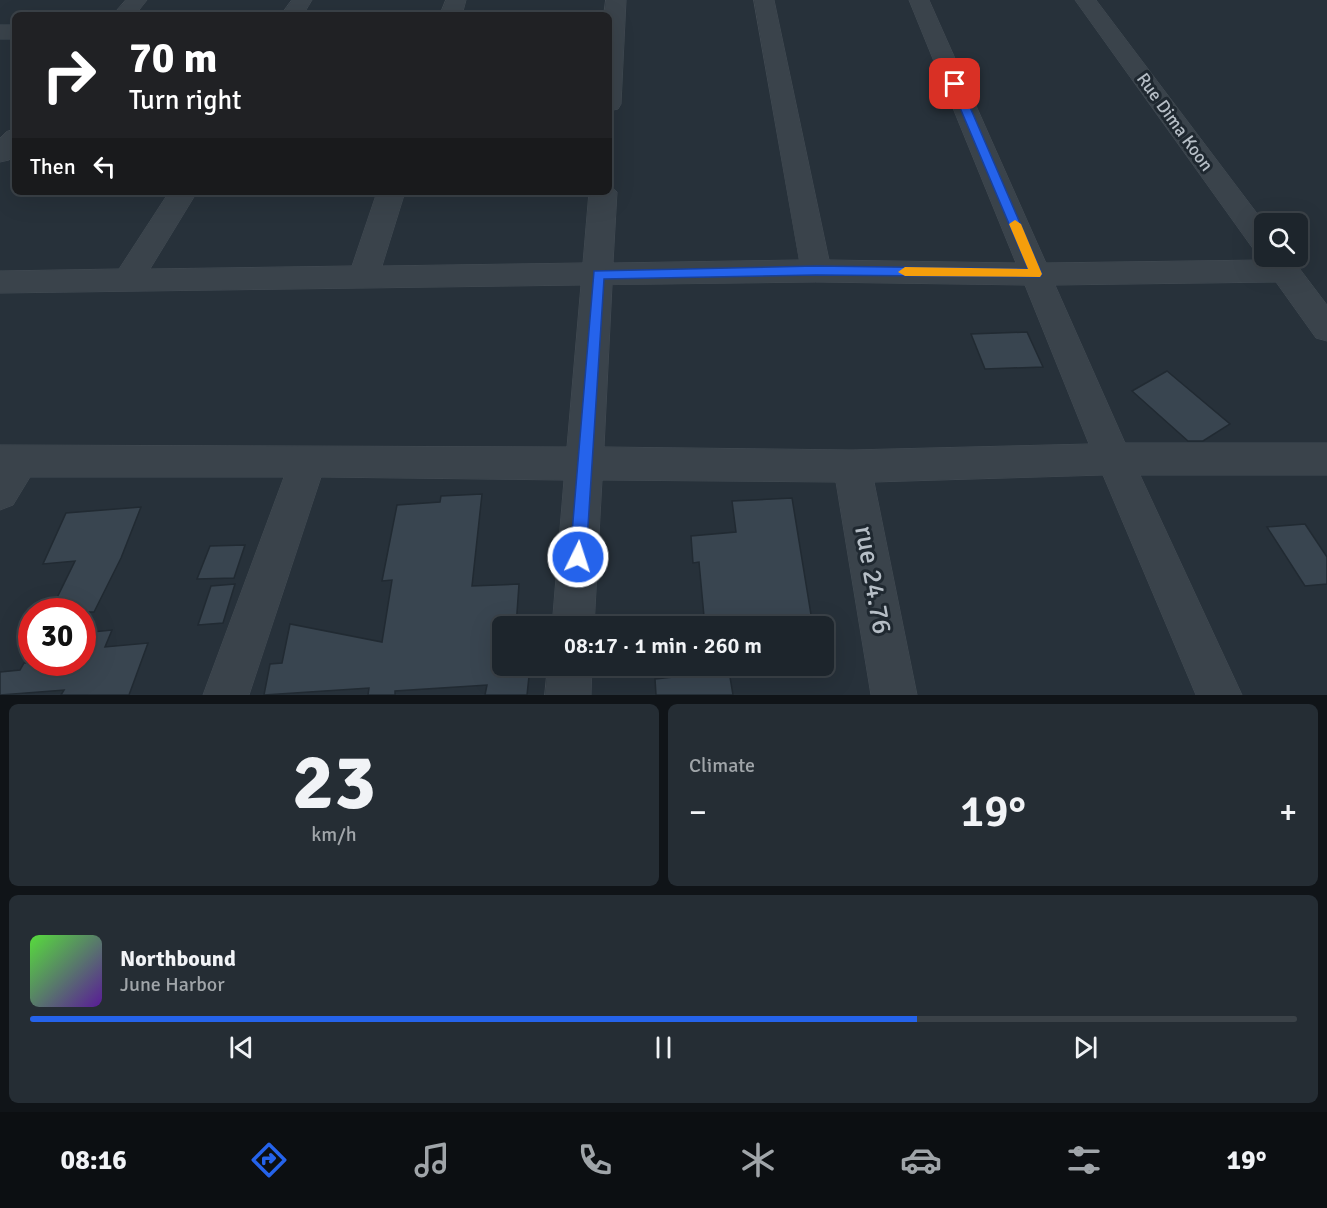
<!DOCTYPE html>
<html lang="en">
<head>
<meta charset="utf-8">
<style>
  body { margin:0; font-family:Signika,sans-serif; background:#252d34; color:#f1f3f6; height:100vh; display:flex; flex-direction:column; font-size:22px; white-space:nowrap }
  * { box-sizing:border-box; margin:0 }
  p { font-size:20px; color:#a0a5a9 }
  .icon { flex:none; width:33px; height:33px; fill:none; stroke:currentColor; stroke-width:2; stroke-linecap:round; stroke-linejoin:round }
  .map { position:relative; height:695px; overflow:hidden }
  .sheet { display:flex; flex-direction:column; gap:9px; padding:9px; background:#101418; flex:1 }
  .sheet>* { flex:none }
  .top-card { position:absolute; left:12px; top:12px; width:600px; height:183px; border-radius:9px; box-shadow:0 6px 24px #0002,0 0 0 2px #3b4248; background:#202124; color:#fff; overflow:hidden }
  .controls { position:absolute; left:1254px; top:213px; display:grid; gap:12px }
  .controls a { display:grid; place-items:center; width:54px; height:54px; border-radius:9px; background:#1d252c; box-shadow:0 6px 24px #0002,0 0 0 2px #3b4248; font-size:30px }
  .speed { position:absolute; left:18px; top:598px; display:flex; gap:12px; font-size:30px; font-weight:700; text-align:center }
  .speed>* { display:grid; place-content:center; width:78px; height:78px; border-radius:50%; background:#1d252c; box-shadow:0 6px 24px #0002,0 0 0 2px #3b4248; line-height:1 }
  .speed .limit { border:9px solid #d22; background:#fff; color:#111 }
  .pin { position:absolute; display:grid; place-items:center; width:51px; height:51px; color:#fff; margin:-26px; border-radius:12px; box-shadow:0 3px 9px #0006 }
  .me { position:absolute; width:66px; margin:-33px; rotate:4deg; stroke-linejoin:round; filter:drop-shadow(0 0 4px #0008) }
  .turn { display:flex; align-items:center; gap:21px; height:126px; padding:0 18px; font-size:27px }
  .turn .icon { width:78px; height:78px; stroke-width:2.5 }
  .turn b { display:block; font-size:42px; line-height:51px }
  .then { display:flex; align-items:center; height:57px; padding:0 18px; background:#0003; gap:12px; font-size:22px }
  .big { font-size:45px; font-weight:600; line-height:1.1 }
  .sheet .card { flex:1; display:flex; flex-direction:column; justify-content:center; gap:9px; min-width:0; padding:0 21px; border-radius:9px; background:#252d34 }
  .sheet .dial { align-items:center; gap:0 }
  .dial b { font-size:78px; line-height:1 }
  .song { display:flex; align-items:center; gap:18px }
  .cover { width:72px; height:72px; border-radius:9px; background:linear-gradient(135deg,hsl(110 70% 55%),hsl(270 70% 35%)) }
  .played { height:6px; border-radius:3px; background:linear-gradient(90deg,#2563eb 70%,#3b4248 70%) }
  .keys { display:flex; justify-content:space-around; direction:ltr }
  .heat { display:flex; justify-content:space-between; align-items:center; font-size:33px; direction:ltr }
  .sheet .tiles { flex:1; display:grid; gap:9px; grid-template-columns:1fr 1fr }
  .card:last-child { grid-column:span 2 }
  .trip { position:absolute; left:492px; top:616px; width:342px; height:60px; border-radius:9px; background:#1d252c; box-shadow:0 6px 24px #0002,0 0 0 2px #3b4248; font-weight:600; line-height:60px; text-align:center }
  .tab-bar { display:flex; height:96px; justify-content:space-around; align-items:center; background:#0c0f12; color:#a0a5a9 }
  .tab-bar .icon { width:42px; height:42px }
  .tab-bar .active { color:#2563eb }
  .tab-bar b { font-size:27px; color:#f1f3f6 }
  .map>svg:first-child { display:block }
  .building { fill:#394550; stroke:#212a32; stroke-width:1.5 }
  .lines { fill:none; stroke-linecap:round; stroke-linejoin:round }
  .minor-casing { stroke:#434c54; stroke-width:1 }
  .minor { fill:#3a434b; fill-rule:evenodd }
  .route { fill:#2563eb; stroke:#184099; stroke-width:1.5 }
  .slow { fill:#f59e0b }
  .labels { text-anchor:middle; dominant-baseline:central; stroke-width:6; stroke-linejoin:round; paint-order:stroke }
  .far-street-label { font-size:18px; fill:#b6bec6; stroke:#1f2830 }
  .near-street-label { font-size:27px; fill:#b6bec6; stroke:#1f2830 }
</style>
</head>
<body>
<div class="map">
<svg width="1327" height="695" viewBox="0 0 1327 695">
  <rect width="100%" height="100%" fill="#27313a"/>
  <g class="building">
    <polygon points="1027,332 1043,367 985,369 971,334"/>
    <polygon points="1167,371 1230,424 1203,441 1188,441 1132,391"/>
    <polygon points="482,494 472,586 519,584 516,627 502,627 502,666 539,666 530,667 527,695 485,695 487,685 395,691 395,695 368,695 369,688 264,695 270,664 282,663 290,624 382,642 392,580 382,581 397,505 440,502 441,496"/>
    <polygon points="792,498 813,627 705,627 699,562 693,563 691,536 736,532 732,501"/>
    <polygon points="141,507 121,558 94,612 50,612 75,561 43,564 66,513"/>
    <polygon points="1305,524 1327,557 1327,584 1305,586 1267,527"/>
    <polygon points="245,545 234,578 197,579 210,546"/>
    <polygon points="235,584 223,623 198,625 211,586"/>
    <polygon points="112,630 105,647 148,643 129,695 61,695 64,690 0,695 0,672 20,670 24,663 82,663 82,633"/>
    <polygon points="729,671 733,695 656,695 655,679"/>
  </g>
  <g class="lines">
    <g class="minor-casing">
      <g id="minor">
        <polygon points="126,0 147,0 135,15 113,15"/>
        <polygon points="292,0 312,0 303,15 281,15"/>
        <polygon points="446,0 466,0 462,15 440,15"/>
        <polygon points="606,0 626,0 621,104 618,109 609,111 609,15 604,15"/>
        <path d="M 754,0 L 774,0 L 829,260 L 1016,263 L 909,0 L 929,0 L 1046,263 L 1262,260 L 1259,256 L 1261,252 L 1254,250 L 1075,0 L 1096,0 L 1265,224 L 1264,256 L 1290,256 L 1327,305 L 1327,341 L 1316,338 L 1276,282 L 1055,285 L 1125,443 L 1327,443 L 1327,475 L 1140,475 L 1242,695 L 1196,695 L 1103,475 L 874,482 L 917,695 L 871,695 L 836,482 L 602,480 L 594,627 L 552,627 L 564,480 L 321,477 L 249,695 L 203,695 L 284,477 L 30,477 L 13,505 L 0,510 L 0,445 L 567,447 L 581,285 L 0,293 L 0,271 L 119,269 L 169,192 L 197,192 L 150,269 L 352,266 L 377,192 L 405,192 L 382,266 L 583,263 L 589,192 L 609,192 L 609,185 L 617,192 L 613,263 L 799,260 ZM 816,282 L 1025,285 L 1089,444 L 852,450 L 604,447 L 612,285 Z"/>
        <rect x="0" y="25" width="15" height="14"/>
        <polygon points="15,129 15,153 9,160 0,162 0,138 6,132"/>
        <polygon points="548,666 592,666 591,695 545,695"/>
      </g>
    </g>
    <use href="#minor" class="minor"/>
  </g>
  <polygon class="route" points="955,81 960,84 1042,274 1040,277 816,275 604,279 586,557 584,563 578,565 572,563 570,557 594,271 816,266 1028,269 950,84"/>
  <polygon class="slow" points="1015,220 1021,224 1042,274 1040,277 905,276 898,272 905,267 1028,269 1009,224"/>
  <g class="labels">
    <g class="far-street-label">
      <text transform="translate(1175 122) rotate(54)">Rue Dima Koon</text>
    </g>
    <g class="near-street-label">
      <text transform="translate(873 580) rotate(80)">rue 24.76</text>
    </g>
  </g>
</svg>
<div class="controls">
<a><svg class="icon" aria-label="search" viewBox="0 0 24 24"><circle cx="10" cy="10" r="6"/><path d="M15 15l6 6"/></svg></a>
</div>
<div class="speed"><div class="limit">30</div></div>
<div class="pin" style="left:955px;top:84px;background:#d93025"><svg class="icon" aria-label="arrive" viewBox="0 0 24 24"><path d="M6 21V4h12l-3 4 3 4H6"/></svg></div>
<svg class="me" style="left:578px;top:557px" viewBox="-20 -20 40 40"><circle r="17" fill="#2563eb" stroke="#fff" stroke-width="3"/><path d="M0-11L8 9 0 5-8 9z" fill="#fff"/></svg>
<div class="trip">08:17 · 1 min · 260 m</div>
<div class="top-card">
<div class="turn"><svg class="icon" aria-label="right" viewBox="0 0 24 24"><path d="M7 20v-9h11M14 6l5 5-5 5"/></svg><div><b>70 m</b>Turn right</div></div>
<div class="then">Then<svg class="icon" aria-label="left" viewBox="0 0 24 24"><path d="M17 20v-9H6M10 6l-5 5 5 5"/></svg></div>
</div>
</div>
<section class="sheet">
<div class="tiles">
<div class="card dial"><b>23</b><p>km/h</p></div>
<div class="card"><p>Climate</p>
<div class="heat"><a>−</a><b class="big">19°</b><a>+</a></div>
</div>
<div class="card">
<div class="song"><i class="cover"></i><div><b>Northbound</b><p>June Harbor</p></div></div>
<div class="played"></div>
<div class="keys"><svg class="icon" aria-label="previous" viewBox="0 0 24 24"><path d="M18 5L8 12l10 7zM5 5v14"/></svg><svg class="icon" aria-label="pause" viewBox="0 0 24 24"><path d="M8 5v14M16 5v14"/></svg><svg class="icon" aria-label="next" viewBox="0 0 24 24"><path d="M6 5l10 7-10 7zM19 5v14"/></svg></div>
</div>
</div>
</section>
<nav class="tab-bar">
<b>08:16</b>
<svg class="icon active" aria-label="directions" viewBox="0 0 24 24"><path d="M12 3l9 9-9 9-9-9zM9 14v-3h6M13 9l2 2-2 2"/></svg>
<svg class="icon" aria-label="music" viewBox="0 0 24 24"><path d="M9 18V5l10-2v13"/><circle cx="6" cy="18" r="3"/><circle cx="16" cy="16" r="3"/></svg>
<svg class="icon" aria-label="phone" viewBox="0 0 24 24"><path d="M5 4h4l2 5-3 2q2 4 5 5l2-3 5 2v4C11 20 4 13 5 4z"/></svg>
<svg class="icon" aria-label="climate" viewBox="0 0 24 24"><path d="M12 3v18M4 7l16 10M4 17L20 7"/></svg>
<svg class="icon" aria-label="car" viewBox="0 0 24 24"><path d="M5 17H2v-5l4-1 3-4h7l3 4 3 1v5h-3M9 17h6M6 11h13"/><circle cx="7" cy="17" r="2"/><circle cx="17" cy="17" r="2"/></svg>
<svg class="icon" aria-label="filters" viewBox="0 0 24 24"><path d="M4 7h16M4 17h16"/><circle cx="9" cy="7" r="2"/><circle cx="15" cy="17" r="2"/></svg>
<b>19°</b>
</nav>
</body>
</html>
